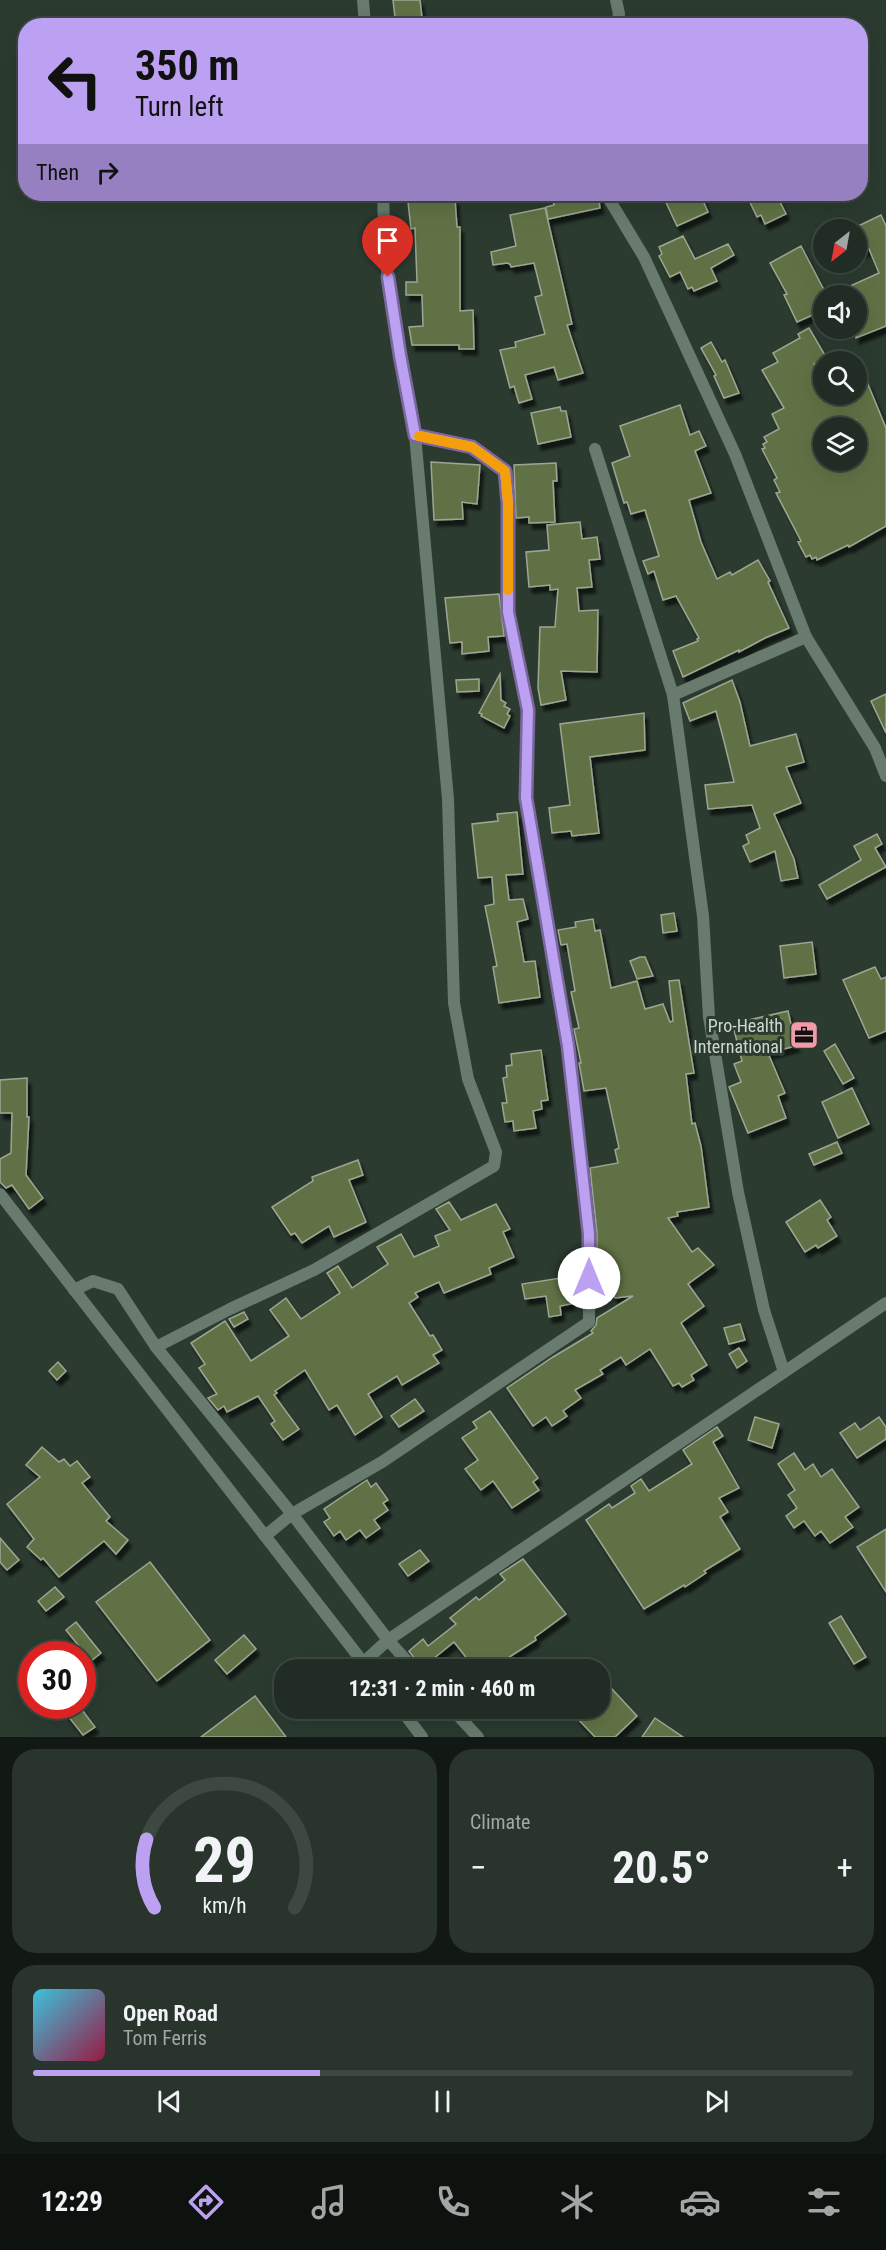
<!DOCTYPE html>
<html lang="en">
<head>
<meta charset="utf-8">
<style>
  body { margin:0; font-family:"Roboto Condensed",sans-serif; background:#28342c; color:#f1f3f6; height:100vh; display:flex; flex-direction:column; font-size:22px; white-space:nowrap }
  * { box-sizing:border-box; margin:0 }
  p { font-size:20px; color:#a2a7a6 }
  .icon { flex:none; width:33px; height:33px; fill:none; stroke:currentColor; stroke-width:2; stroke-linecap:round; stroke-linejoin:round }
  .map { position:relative; height:1737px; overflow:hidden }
  .drawer { display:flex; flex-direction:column; gap:12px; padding:12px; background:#121814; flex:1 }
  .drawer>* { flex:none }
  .top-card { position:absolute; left:18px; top:18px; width:850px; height:183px; border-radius:24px; box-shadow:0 6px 24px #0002,0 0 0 2px #3d4841; background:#bca0f2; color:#111; overflow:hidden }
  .needle { width:39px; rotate:211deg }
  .buttons { position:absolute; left:813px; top:219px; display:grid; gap:12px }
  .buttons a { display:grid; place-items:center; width:54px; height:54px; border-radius:50%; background:#202c24; box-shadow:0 6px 24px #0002,0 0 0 2px #3d4841; font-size:30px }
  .speed { position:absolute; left:18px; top:1641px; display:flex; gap:12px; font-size:30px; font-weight:700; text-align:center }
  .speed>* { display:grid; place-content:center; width:78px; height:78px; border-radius:50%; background:#202c24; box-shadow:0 6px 24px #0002,0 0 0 2px #3d4841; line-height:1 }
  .speed .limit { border:9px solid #d22; background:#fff; color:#111 }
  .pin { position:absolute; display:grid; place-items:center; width:51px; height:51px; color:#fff; margin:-62px -26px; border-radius:50% 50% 50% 0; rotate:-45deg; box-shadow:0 0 6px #0007 }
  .pin .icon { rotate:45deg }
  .me { position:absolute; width:66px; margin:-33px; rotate:0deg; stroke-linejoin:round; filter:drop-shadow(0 0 4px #0008) }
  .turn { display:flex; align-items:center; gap:21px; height:126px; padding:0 18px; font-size:27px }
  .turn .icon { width:78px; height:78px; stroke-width:2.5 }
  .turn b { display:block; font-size:42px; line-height:51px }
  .then { display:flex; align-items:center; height:57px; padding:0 18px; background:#0003; gap:12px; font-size:22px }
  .big { font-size:45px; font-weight:700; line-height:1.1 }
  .drawer .widget { flex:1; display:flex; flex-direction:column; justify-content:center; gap:9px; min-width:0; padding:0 21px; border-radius:24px; background:#28342c }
  .drawer .dial { align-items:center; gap:0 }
  .dial svg { height:156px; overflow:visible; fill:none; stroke:#3d4841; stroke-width:7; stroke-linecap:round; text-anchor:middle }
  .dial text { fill:#f1f3f6; stroke:none }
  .song { display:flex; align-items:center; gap:18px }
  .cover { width:72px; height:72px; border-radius:9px; background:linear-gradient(135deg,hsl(190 70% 55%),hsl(340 70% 35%)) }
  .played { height:6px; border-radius:3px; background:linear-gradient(90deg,#bca0f2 35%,#3d4841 35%) }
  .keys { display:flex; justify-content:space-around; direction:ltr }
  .heat { display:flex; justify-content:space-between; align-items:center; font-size:33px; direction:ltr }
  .drawer .tiles { flex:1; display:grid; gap:12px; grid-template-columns:1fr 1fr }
  .widget:last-child { grid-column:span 2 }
  .trip { position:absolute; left:274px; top:1659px; width:336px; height:60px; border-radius:24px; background:#202c24; box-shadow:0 6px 24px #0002,0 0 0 2px #3d4841; font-weight:700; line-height:60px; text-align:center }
  .tabs { display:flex; height:96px; justify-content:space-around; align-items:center; background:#0d120e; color:#a2a7a6 }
  .tabs .icon { width:42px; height:42px }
  .tabs .selected { color:#bca0f2 }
  .tabs b { font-size:27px; color:#f1f3f6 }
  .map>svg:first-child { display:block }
  .building { fill:#607244; stroke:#9ea693; stroke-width:1.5; fill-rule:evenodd; filter:url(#shadow) }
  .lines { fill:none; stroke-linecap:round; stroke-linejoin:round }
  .minor { stroke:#697b6f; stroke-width:12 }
  .route-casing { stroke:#7a689d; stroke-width:15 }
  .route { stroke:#bca0f2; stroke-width:10 }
  .slow { stroke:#f59e0b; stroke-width:10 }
  .labels { text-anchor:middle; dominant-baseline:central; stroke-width:6; stroke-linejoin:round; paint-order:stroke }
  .poi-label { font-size:18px; fill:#ced8d1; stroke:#2b3b30; text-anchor:end }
</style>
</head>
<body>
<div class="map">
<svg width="886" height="1737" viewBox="0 0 886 1737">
  <defs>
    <filter id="shadow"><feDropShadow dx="3.5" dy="6" stdDeviation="1.5" flood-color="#0009"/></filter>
  </defs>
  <rect width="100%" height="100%" fill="#2b3b30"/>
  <g class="building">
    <polygon points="393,0 420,0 423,26 396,26"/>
    <polygon points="552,194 598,194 600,208 548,219 546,207 554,205"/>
    <polygon points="662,194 700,194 708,212 677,226"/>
    <polygon points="746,194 776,194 786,214 765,224 761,215 757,217"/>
    <polygon points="455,199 457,227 460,227 460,311 473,310 474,349 459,349 459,345 412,345 409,327 423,326 422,295 406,295 406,282 417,282 415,228 411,229 408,202"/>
    <polygon points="545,208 572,324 567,325 583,373 558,380 554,367 525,375 532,399 519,403 514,386 510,388 500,350 516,347 515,342 545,334 535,297 542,295 534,263 511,267 510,264 507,263 493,265 491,252 516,246 510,215"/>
    <polygon points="881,215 886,226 886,326 856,338 856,296 828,296 879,273 869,249 856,254 856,227"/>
    <polygon points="683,236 695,259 728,244 734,255 711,268 717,281 694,291 692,287 688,289 680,272 670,277 659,256 662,254 659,247"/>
    <polygon points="801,246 824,290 824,310 797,322 784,295 787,294 770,263"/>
    <path d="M 809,328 L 826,357 L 814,364 L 824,381 L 824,394 L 856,394 L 856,387 L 867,382 L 886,428 L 886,526 L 849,547 L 848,545 L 817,560 L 816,557 L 812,559 L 810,555 L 806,557 L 798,542 L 801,541 L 776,493 L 780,492 L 774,480 L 777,478 L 762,449 L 765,448 L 763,444 L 767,442 L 764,437 L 779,429 L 772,414 L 784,408 L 762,370 L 778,362 L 773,353 L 800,338 L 798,334 ZM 856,420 L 856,460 L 824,460 L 824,428 L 840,428 Z"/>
    <polygon points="711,342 722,362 725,360 739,393 724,398 714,376 716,375 701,348"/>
    <polygon points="680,405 690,435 699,431 706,446 695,451 711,493 689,500 701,542 717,579 730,572 732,575 758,560 770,581 768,582 789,628 765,638 739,652 739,650 683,677 673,651 698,641 697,639 699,638 676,596 663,600 654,571 648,574 643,561 659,556 645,510 631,514 627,502 624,503 612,463 630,456 620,426"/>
    <polygon points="560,407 561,411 566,411 571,437 538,444 531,413"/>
    <polygon points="431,462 480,465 477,504 462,502 463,519 434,520"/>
    <polygon points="556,463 557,481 553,481 555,522 529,523 529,517 516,518 514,465"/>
    <polygon points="580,522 582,539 597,537 600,559 589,560 592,587 577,588 579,611 598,610 597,672 561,671 566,700 541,705 538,688 540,627 555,627 558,589 550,590 550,585 529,587 526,552 549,550 547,525"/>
    <polygon points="499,594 504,636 488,637 489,651 462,654 462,642 450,643 445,598"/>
    <polygon points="500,674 501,700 506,703 504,706 510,709 507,714 510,716 504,728 481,716 482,714 479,713"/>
    <polygon points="479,679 479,691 457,692 456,680"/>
    <polygon points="732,680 740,702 750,746 796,734 804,762 786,767 801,803 774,814 794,859 798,878 781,881 775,851 750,862 743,846 749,843 746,835 760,828 752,805 708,809 705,785 734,782 725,745 716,711 690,721 683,703"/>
    <polygon points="886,694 886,733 871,701"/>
    <polygon points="644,713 645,750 590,757 599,833 572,836 571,831 552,833 549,808 570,805 560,724"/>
    <polygon points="517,812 523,874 506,875 509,900 523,899 528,919 517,922 524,962 535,961 540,997 499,1003 493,967 497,966 485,906 494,904 492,877 478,878 472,824 498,821 497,814"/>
    <polygon points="877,834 882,844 875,848 886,867 827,899 819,885 861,860 854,846"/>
    <polygon points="674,913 677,931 663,933 661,915"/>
    <polygon points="593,919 595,931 600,930 611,988 637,981 645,1009 663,1004 670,1022 673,1021 669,981 679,980 694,1073 686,1074 692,1124 695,1123 701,1146 709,1207 677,1212 678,1216 668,1218 692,1252 698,1248 714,1265 688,1284 704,1306 681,1323 707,1365 691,1375 694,1380 682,1387 679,1383 673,1386 650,1349 626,1365 621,1357 600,1370 603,1374 575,1390 581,1398 563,1411 567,1416 552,1426 546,1417 533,1426 507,1388 553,1357 593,1333 591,1331 596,1325 597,1318 633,1296 615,1298 597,1268 597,1233 590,1168 618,1163 615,1150 619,1148 606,1088 584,1091 579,1063 581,1063 574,1029 579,1028 571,992 575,991 567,944 561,945 558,930 576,927 575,922"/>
    <polygon points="812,942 816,974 784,978 780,946"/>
    <polygon points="640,957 645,957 653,976 637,979 630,961"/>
    <polygon points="875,967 881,979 886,977 886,1031 869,1038 843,980"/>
    <polygon points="788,1011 796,1046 768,1053 785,1093 778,1096 786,1118 748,1133 729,1087 741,1082 734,1064 742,1061 734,1030 746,1027 744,1021"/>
    <polygon points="835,1044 854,1078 843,1084 824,1051"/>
    <polygon points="541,1050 548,1100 541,1101 542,1109 533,1111 536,1128 514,1131 513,1121 505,1122 502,1103 507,1103 503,1078 507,1077 506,1066 512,1065 511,1054"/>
    <polygon points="27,1078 27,1117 29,1117 26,1175 43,1198 29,1209 12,1185 6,1188 0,1182 0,1159 11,1153 12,1113 0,1113 0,1080"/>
    <polygon points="852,1088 869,1124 838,1138 822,1102"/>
    <polygon points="837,1142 842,1153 814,1165 809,1154"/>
    <polygon points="358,1160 363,1175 349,1180 366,1222 334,1237 329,1226 302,1243 295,1233 291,1235 272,1207 313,1181 312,1177"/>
    <polygon points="820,1200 831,1217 827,1220 837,1236 818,1248 816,1245 805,1252 786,1222"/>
    <polygon points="449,1202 461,1220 496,1204 510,1229 503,1232 514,1257 489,1268 491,1274 444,1293 439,1282 415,1293 418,1297 409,1303 430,1336 433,1335 442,1350 433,1355 439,1363 402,1385 397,1376 368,1394 382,1417 355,1435 337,1405 329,1410 305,1370 275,1391 277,1393 274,1395 299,1429 283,1440 271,1424 275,1421 258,1396 227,1412 224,1406 218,1410 208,1398 217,1394 199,1368 205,1364 191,1343 225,1321 251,1361 289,1336 270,1310 286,1298 301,1319 340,1293 327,1273 338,1266 352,1288 388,1264 377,1247 401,1234 414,1257 439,1246 435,1236 450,1230 436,1209"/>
    <polygon points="567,1277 571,1304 560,1306 561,1315 549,1317 546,1296 525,1299 522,1284"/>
    <polygon points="244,1312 248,1319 234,1327 229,1319"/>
    <polygon points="740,1324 745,1340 729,1344 724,1328"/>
    <polygon points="739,1348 747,1361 737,1368 729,1354"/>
    <polygon points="58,1362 66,1371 57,1380 49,1371"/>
    <polygon points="415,1399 424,1411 399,1427 391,1416"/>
    <polygon points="490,1411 538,1478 533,1482 539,1490 512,1508 493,1481 481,1490 465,1469 478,1460 462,1438 477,1428 473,1422"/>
    <polygon points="755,1417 779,1424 772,1448 748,1440"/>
    <polygon points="879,1417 886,1427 886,1439 857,1458 840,1433 855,1423 860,1430"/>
    <polygon points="717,1427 723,1436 713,1442 739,1488 719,1498 728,1512 720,1517 740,1549 704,1571 706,1573 685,1587 684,1585 644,1609 586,1520 609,1504 612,1508 635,1493 631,1486 641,1479 649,1491 692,1464 683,1450"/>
    <polygon points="42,1447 59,1462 64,1459 70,1466 77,1461 90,1477 82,1483 110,1517 106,1521 128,1540 116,1554 104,1541 59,1577 43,1558 41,1560 27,1547 34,1539 7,1504 40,1477 26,1465"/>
    <polygon points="794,1453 805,1470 813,1464 821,1477 832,1469 859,1507 845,1517 853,1527 830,1543 821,1531 815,1536 804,1521 794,1528 786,1516 797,1508 788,1495 795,1490 778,1464"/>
    <polygon points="367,1480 371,1487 376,1483 388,1500 383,1503 388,1510 374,1520 380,1528 366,1538 360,1530 346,1540 340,1531 334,1536 324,1522 330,1518 324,1509"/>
    <polygon points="886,1529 886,1592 857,1547"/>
    <polygon points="0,1538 19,1560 7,1570 0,1562"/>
    <polygon points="420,1550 429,1561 408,1576 399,1564"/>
    <polygon points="523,1559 566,1614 535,1637 536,1640 489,1670 476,1670 454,1642 433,1659 442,1670 423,1670 409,1651 423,1639 428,1646 456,1624 450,1618 476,1597 479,1600 505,1580 500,1574"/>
    <polygon points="150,1562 210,1640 157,1681 96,1602"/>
    <polygon points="55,1587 64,1597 46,1611 38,1601"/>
    <polygon points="841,1616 866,1657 854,1664 829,1623"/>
    <polygon points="76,1622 101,1653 91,1661 66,1630"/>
    <polygon points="244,1635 256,1649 227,1674 215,1660"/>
    <polygon points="600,1676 637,1716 615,1737 595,1737 576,1717 585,1708 600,1708"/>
    <polygon points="255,1696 286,1737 201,1737"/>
    <polygon points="60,1706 79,1706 95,1727 83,1735"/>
    <polygon points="655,1718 683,1737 642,1737"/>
  </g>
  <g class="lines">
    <g class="minor">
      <polyline points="363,0 365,26"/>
      <polyline points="616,26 619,14 616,0"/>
      <polyline points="606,194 644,257 735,454 806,637"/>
      <polyline points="595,449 673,695 703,916 709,1017 738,1192 764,1310 784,1372"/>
      <polyline points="673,695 806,637 875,748 886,776"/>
      <polyline points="0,1194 369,1670"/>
      <polyline points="74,1290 93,1281 118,1289 156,1347 230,1309 314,1270 494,1166 496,1152 468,1079 454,1003 448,799 415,435 400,355 385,257 383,194"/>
      <polyline points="156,1347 292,1514 388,1640 415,1670"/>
      <polyline points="265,1536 292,1514 382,1462 589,1322 589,1234 568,1046 526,798 528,710 508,612 508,503 505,471 472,447 415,435"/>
      <polyline points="364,1662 388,1640 886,1303"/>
      <polyline points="400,1708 422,1737"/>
      <polyline points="451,1708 478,1737"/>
    </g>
  </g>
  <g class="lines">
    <g class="route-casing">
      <polyline id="route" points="388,277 400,355 415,435 472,447 505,471 508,503 508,612 528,710 526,798 568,1046 589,1234 589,1278"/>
    </g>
    <use href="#route" class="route"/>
    <polyline class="slow" points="419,436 472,447 505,471 508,503 508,590"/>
  </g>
  <defs>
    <g id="office-square" transform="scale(1.5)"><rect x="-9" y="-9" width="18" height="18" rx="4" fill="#f39aa8" stroke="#2b3b30"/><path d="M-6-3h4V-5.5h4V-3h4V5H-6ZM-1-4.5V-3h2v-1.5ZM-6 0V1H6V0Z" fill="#111"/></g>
  </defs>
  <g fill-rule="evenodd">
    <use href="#office-square" x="804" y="1035"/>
  </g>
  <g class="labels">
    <g class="poi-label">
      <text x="783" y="1025">Pro-Health<tspan x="783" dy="21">International</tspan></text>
    </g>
  </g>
</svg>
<div class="buttons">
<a><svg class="needle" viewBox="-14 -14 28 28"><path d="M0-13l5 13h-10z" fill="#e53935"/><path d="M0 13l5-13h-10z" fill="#a2a7a6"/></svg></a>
<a><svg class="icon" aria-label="sound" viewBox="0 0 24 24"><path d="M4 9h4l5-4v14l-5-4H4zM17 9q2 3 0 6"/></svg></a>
<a><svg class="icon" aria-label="search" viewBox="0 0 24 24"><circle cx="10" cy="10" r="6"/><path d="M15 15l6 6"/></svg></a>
<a><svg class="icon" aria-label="layers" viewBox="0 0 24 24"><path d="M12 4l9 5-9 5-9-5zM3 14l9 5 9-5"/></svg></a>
</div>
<div class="speed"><div class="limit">30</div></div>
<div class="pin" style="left:388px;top:277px;background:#d93025"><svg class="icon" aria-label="arrive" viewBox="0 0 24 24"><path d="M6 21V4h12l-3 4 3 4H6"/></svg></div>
<svg class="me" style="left:589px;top:1278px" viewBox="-20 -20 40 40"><circle r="19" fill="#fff"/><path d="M0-13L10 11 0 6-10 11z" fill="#bca0f2"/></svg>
<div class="trip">12:31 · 2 min · 460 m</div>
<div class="top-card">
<div class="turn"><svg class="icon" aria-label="left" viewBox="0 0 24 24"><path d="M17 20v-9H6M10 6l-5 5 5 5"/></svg><div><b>350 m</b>Turn left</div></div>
<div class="then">Then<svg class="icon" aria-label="right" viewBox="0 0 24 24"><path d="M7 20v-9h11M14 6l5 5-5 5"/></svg></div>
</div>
</div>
<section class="drawer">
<div class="tiles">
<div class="widget dial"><svg viewBox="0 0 100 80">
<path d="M14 69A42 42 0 1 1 86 69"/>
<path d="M14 69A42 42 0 0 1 10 34" stroke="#bca0f2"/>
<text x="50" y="56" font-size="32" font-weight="700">29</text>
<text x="50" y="72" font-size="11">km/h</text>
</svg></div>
<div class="widget"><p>Climate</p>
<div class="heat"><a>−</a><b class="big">20.5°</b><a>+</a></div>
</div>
<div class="widget">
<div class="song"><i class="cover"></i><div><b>Open Road</b><p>Tom Ferris</p></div></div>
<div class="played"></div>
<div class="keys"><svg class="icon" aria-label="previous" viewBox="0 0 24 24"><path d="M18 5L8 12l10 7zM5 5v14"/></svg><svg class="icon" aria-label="pause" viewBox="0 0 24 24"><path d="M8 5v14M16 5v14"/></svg><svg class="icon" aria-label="next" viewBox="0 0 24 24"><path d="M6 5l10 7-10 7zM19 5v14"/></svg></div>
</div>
</div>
</section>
<nav class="tabs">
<b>12:29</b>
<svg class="icon selected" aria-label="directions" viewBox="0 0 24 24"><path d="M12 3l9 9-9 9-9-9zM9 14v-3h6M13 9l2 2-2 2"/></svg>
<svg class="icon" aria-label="music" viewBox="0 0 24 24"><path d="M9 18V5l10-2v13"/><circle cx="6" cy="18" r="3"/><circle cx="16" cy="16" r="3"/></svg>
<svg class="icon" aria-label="phone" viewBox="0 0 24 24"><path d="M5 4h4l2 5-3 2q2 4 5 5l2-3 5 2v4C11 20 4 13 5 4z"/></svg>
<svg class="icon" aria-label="climate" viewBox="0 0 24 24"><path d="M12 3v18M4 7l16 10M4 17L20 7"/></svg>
<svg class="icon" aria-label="car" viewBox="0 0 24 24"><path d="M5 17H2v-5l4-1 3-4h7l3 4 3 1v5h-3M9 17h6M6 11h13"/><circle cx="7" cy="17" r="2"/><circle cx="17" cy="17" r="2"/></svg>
<svg class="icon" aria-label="filters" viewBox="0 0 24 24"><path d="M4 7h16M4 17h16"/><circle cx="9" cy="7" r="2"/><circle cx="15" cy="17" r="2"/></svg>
</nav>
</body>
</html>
